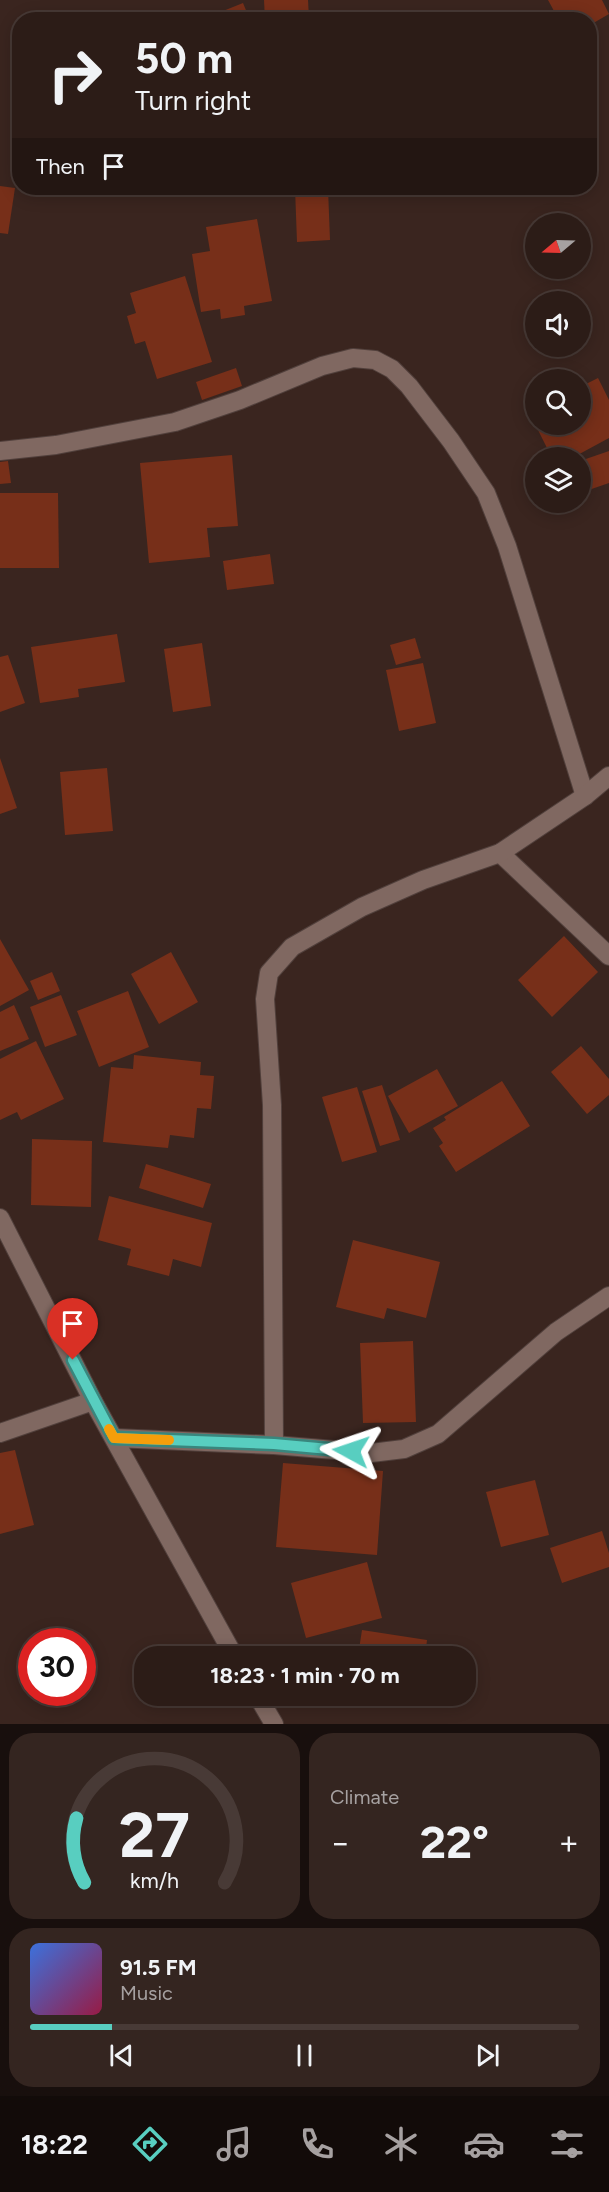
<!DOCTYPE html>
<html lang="en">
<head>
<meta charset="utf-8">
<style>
  body { margin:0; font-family:Figtree,sans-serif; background:#342520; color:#f1f3f6; height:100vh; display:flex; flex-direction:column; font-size:22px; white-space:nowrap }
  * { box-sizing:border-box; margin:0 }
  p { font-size:20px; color:#a6a1a1 }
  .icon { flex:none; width:33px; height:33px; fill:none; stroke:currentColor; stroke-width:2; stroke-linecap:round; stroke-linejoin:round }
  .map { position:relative; height:1724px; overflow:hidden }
  .details { display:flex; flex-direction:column; gap:9px; padding:9px; background:#180f0d; flex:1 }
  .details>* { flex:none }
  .top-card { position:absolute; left:12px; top:12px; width:585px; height:183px; border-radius:24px; box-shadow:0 3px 15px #0003,0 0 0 2px #483a36; background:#2c1c17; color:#f1f3f6; overflow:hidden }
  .needle { width:39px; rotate:251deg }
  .controls { position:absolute; left:525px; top:213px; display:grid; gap:12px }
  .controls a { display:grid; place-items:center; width:66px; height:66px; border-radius:50%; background:#2c1c17; box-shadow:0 3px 15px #0003,0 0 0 2px #483a36; font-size:30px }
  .speed { position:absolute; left:18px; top:1628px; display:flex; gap:12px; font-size:30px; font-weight:700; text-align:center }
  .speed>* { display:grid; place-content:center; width:78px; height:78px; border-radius:50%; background:#2c1c17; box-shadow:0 3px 15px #0003,0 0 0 2px #483a36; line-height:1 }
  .speed .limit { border:9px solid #d22; background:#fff; color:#111 }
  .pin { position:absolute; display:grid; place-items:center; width:51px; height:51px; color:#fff; margin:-62px -26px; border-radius:50% 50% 50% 0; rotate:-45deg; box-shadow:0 0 6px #0007 }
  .pin .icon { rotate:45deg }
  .me { position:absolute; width:66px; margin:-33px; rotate:275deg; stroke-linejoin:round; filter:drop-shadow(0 0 4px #0008) }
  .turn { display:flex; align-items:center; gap:21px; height:126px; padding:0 24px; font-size:27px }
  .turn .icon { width:78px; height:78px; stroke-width:2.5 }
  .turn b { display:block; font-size:42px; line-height:51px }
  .then { display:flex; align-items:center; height:57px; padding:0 24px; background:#0003; gap:12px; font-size:22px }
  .big { font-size:45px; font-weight:700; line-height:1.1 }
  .details .widget { flex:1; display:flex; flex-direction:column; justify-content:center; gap:9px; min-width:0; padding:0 21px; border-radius:24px; background:#342520 }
  .details .dial { align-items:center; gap:0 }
  .dial svg { height:156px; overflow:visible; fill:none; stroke:#483a36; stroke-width:7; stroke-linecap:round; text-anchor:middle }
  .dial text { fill:#f1f3f6; stroke:none }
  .song { display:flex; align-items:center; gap:18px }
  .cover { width:72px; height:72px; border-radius:9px; background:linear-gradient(135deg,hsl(220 70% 55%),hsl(340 70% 35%)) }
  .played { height:6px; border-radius:3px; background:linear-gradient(90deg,#58cec0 15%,#483a36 15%) }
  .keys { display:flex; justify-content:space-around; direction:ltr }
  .heat { display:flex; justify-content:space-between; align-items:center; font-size:33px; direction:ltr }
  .details .tiles { flex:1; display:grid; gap:9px; grid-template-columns:1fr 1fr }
  .widget:last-child { grid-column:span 2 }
  .trip { position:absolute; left:134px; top:1646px; width:342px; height:60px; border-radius:24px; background:#2c1c17; box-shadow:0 3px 15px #0003,0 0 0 2px #483a36; font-weight:700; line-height:60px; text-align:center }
  .tabs { display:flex; height:96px; justify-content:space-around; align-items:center; background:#120b09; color:#a6a1a1 }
  .tabs .icon { width:42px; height:42px }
  .tabs .active { color:#58cec0 }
  .tabs b { font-size:27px; color:#f1f3f6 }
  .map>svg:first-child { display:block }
  .building { fill:#772f19 }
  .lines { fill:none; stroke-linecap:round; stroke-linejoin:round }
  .street-casing { stroke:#51403c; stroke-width:20 }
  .street { stroke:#806861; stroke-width:18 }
  .route-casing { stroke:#39867d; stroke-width:15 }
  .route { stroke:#58cec0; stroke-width:10 }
  .slow { stroke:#f59e0b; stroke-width:10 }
</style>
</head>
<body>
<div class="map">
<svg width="609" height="1724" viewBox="0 0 609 1724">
  <rect width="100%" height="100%" fill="#3a251f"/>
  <g class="building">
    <polygon points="264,0 308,0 309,18 265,20"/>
    <polygon points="548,0 602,0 609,14 590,25 590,20 580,20 579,16 573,20 559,20"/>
    <polygon points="243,3 250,20 203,20 203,19"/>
    <polygon points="0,186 15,188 8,234 0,233"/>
    <polygon points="295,188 328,188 330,240 297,242"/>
    <polygon points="257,219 272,301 244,306 245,315 221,319 220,309 201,312 192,254 210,251 206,227"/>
    <polygon points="185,276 212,362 157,379 145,341 135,344 127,316 136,313 130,293"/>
    <polygon points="236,368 242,386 202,400 196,382"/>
    <polygon points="598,378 609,400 609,438 572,458 552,458 530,414 536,411 536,424 580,424 580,387"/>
    <polygon points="609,451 609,483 580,493 580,461"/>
    <polygon points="232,455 238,526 207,528 210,557 149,563 140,463"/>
    <polygon points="8,461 11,483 0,484 0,462"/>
    <polygon points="0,493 58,493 59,568 0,568"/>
    <polygon points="270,554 274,584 227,590 223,561"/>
    <polygon points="117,634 125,682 78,689 79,697 40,703 31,647"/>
    <polygon points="415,638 421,658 396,665 390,645"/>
    <polygon points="202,643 211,706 173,712 164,649"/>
    <polygon points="8,655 25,703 0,712 0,657"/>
    <polygon points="423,663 436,723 399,731 386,670"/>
    <polygon points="0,758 17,808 0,814"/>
    <polygon points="107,768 113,831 65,835 60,772"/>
    <polygon points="564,936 598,972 552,1017 518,980"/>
    <polygon points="0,939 29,990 0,1006"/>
    <polygon points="171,952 198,1002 159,1024 131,974"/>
    <polygon points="52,972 60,991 38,1000 30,981"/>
    <polygon points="128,991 149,1047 99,1067 77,1011"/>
    <polygon points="61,995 77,1035 45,1047 30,1007"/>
    <polygon points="14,1005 29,1039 0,1051 0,1012"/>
    <polygon points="36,1041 64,1099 21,1120 17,1112 0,1120 0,1059"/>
    <polygon points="581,1046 609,1079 609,1095 587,1114 551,1072"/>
    <polygon points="134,1055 201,1062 200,1075 214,1076 211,1109 197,1108 194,1138 170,1135 168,1148 103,1142 111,1067 133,1069"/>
    <polygon points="437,1069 458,1106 409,1133 388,1096"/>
    <polygon points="502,1081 530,1126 456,1172 439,1146 443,1143 433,1128 446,1120 444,1117"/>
    <polygon points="382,1085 400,1140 380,1146 362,1091"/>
    <polygon points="357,1087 377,1152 342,1162 322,1097"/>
    <polygon points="32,1139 92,1141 91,1207 31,1205"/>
    <polygon points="146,1164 211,1184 203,1208 139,1188"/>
    <polygon points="109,1196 212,1223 201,1267 173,1259 169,1276 127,1265 131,1249 98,1240"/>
    <polygon points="353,1240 440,1262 426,1318 387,1308 384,1319 336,1307"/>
    <polygon points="413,1341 416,1422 363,1423 360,1343"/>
    <polygon points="15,1450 34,1525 0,1534 0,1453"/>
    <polygon points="283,1463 383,1471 377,1555 276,1547"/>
    <polygon points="535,1480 549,1535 501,1547 486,1492"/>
    <polygon points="602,1531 609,1553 609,1567 562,1583 550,1548"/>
    <polygon points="367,1562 382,1618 306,1638 291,1583"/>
    <polygon points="362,1630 427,1640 425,1656 358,1656"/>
  </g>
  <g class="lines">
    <g class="street-casing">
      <g id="street">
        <polyline points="0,451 56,445 175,422 240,400 322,366 353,358 375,360 392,369 409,386 451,441 486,493 507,546 585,796"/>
        <polyline points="500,853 609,956"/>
        <polyline points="0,1218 93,1401 234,1656"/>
        <polyline points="0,1433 93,1401"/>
        <polyline points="115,1438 274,1445 371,1453 404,1449 438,1434 556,1332 609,1296"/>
        <polyline points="274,1445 272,1105 265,999 269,973 292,947 362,907 423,880 500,853 585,796 609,776"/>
        <polyline points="257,1695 274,1724"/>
      </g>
    </g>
    <use href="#street" class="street"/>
  </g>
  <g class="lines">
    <g class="route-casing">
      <polyline id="route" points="73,1360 114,1438 274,1444 351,1451"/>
    </g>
    <use href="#route" class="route"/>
    <polyline class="slow" points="109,1429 114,1438 169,1440"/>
  </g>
</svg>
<div class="controls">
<a><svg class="needle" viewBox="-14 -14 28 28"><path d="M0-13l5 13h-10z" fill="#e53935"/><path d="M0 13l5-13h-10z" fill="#a6a1a1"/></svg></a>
<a><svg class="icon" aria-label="sound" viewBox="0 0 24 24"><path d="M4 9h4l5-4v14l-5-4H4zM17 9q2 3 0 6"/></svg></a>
<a><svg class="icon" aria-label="search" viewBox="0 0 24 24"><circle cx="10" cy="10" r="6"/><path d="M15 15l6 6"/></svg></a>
<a><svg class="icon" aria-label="layers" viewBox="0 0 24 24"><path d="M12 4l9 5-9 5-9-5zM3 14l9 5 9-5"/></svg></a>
</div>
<div class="speed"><div class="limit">30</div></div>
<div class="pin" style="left:73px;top:1360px;background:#d93025"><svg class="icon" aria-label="arrive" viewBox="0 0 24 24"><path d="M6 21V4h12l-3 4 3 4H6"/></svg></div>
<svg class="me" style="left:351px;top:1451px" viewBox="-20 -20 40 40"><path d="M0-17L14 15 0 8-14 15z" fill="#58cec0" stroke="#fff" stroke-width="4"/></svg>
<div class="trip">18:23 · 1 min · 70 m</div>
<div class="top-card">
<div class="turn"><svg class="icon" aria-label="right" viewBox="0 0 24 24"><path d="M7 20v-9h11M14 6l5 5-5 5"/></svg><div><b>50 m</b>Turn right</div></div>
<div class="then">Then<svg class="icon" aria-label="arrive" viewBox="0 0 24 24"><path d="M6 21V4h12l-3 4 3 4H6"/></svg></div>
</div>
</div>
<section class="details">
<div class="tiles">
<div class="widget dial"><svg viewBox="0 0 100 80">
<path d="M14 69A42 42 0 1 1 86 69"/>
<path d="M14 69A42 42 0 0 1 10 36" stroke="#58cec0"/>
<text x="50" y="56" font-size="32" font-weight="700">27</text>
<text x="50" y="72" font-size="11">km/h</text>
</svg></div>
<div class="widget"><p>Climate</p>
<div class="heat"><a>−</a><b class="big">22°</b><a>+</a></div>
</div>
<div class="widget">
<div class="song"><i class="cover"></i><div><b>91.5 FM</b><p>Music</p></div></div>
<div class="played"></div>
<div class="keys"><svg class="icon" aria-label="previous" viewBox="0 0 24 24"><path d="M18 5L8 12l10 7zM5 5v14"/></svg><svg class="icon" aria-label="pause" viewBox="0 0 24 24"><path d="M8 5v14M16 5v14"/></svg><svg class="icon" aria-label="next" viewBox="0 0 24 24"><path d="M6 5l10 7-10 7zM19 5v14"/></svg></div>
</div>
</div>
</section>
<nav class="tabs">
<b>18:22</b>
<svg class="icon active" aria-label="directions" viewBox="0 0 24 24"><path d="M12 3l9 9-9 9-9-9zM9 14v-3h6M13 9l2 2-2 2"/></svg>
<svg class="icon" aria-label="music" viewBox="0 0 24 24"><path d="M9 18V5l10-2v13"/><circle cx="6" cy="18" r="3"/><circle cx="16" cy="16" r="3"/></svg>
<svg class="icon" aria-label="phone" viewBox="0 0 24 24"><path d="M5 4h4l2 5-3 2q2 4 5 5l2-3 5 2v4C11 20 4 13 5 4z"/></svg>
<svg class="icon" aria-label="climate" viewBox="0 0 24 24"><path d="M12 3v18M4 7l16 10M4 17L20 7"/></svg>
<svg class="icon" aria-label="car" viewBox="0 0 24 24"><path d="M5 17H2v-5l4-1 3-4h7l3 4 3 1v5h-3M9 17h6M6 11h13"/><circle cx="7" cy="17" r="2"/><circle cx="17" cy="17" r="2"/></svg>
<svg class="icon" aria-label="filters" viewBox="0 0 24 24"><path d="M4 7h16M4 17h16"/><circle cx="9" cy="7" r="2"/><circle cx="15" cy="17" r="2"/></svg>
</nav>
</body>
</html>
